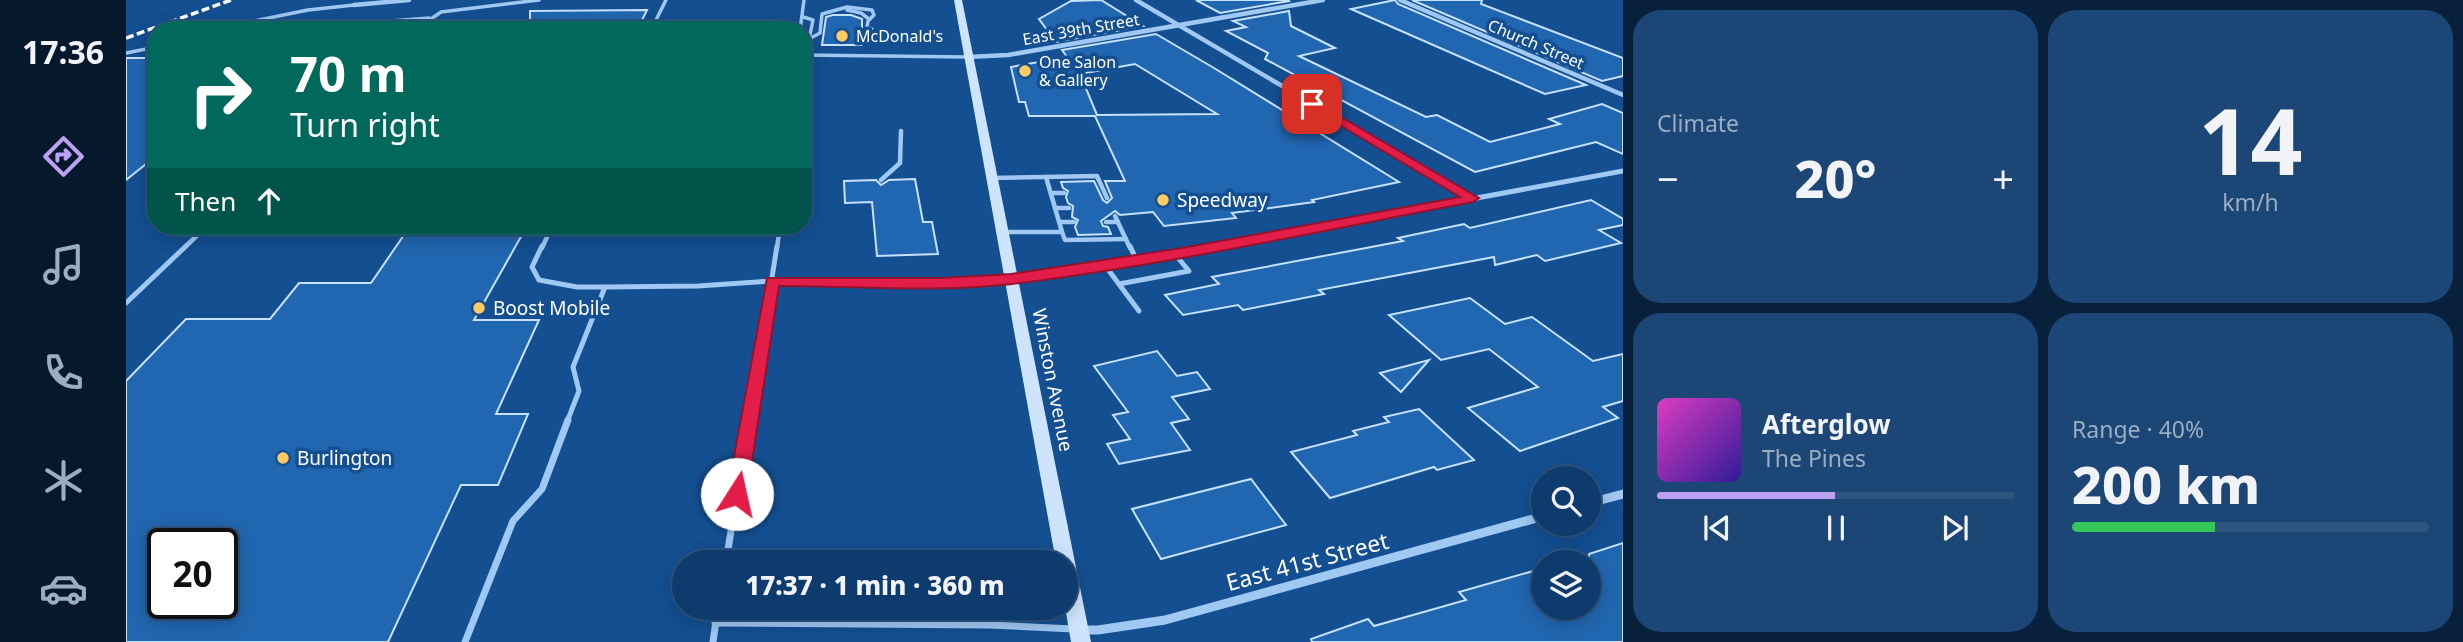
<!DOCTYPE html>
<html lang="en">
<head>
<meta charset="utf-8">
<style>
  body { margin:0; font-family:"Noto Sans",sans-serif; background:#1c4675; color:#f1f3f6; height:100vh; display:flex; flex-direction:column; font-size:26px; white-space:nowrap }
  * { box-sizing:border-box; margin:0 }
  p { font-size:23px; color:#9badc2 }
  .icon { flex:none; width:38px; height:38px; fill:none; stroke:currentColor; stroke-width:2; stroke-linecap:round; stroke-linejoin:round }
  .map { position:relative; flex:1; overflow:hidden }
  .panel { display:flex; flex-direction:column; gap:10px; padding:10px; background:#08203c; width:840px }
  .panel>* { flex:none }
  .top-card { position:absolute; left:21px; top:21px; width:665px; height:214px; border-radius:28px; box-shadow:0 4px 18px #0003,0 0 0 2px #2e5580; background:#00695c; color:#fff; overflow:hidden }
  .buttons { position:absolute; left:1405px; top:466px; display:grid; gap:14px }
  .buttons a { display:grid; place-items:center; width:70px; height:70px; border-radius:50%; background:#0e3b6d; box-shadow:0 4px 18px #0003,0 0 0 2px #2e5580; font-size:35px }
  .speed { position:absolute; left:21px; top:528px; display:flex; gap:14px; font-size:35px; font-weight:700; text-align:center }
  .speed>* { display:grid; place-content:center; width:91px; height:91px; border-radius:50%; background:#0e3b6d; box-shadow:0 4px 18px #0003,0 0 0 2px #2e5580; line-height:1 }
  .speed .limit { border:4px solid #111; border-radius:10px; background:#fff; color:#111 }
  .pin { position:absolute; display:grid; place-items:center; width:60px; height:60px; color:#fff; margin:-30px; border-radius:14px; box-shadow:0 4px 10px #0006 }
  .me { position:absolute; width:77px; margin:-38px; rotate:10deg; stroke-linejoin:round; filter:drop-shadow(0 0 5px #0008) }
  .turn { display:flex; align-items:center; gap:24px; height:147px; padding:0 28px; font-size:32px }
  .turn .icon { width:91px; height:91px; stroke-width:2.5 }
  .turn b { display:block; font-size:49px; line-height:60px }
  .then { display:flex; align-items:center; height:66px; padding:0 28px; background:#0003; gap:14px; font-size:26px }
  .big { font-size:52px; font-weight:800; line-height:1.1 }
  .panel .card { flex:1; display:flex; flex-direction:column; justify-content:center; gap:10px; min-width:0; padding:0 24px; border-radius:28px; background:#1c4675 }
  .panel .dial { align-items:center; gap:0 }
  .dial b { font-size:91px; line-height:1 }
  .song { display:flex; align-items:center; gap:21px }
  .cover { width:84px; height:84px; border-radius:10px; background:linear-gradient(135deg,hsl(310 70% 55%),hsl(250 70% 35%)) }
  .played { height:7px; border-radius:4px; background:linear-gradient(90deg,#bca0f2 50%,#2e5580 50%) }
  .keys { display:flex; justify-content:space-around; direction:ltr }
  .heat { display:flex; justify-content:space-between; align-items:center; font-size:38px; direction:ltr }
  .charge { height:10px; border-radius:5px; background:linear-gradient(90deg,#34c759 40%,#2e5580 0) }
  .panel .tiles { flex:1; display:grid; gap:10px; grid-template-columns:repeat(2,1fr) }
  .trip { position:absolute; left:546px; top:550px; width:406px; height:70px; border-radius:35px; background:#0e3b6d; box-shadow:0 4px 18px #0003,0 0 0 2px #2e5580; font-weight:800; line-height:70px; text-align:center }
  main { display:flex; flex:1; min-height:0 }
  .tab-bar { display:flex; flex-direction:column; width:126px; justify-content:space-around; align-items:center; background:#06182c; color:#9badc2 }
  .tab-bar .icon { width:49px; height:49px }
  .tab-bar .selected { color:#bca0f2 }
  .tab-bar b { font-size:32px; color:#f1f3f6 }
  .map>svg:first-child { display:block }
  .building { fill:#2166b0; stroke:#c6e1fd; stroke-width:2; fill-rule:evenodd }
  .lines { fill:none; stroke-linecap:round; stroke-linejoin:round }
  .lane-far3 { stroke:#9fc8f2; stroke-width:3.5 }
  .lane-far2 { stroke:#9fc8f2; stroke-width:4.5 }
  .lane-far1 { stroke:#9fc8f2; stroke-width:5 }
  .lane { stroke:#9fc8f2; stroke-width:7 }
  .street-far3 { stroke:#9fc8f2; stroke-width:4.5 }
  .street-far2 { stroke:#9fc8f2; stroke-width:5 }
  .street-far1 { stroke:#9fc8f2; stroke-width:7 }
  .street { stroke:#9fc8f2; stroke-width:9 }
  .secondary { fill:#cee4fc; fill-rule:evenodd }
  .rail { stroke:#fff; stroke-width:3.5; stroke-dasharray:8 3.5; stroke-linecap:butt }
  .route { fill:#e11d48; stroke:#92132f; stroke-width:2 }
  .poi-dot { fill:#ffca60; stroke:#134f91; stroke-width:2.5 }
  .labels { text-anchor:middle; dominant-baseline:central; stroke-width:7; stroke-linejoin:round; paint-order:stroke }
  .far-street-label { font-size:16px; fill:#fff; stroke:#134f91 }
  .far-poi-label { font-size:16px; fill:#fff; stroke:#134f91; text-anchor:start }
  .poi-label { font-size:19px; fill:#fff; stroke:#134f91; text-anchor:start }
  .street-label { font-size:19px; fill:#fff; stroke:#134f91 }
  .near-street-label { font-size:23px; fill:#fff; stroke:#134f91 }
</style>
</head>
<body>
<main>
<nav class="tab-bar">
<b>17:36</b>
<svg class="icon selected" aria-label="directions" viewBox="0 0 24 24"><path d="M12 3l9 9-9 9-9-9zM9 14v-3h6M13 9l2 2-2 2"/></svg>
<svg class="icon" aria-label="music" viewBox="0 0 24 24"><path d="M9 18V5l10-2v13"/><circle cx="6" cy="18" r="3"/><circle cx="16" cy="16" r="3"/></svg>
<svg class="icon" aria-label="phone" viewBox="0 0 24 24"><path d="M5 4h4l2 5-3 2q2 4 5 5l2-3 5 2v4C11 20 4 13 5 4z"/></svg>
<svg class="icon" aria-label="climate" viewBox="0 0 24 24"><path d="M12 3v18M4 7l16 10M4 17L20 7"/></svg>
<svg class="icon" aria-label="car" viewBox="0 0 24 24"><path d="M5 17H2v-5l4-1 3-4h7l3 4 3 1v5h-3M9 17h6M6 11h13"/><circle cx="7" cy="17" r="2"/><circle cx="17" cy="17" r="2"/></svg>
</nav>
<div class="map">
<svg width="1497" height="642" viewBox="0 0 1497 642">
  <rect width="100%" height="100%" fill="#134f91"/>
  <g class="building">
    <polygon points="975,0 1017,26 930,42 913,19 945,1"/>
    <polygon points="1070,0 1162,0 1163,1 1094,13"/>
    <polygon points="1269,0 1272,4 1460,85 1419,94 1225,9"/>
    <polygon points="1286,0 1356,0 1355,4 1497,58 1497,76 1476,81"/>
    <polygon points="521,10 511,30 404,30 404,11"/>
    <polygon points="1163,11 1165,26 1209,48 1173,56 1300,117 1311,115 1364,142 1434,124 1423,119 1476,104 1497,113 1497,154 1470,142 1349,172 1139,59 1142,53 1100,31 1120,27 1107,21"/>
    <polygon points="707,15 725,15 736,19 736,45 696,45 700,17"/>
    <path d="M 1030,34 L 1088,68 L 1273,182 L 1186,200 L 1188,202 L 1106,213 L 1110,218 L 1038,226 L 1027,212 L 994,215 L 989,211 L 975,221 L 977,226 L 982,227 L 985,234 L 952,235 L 949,227 L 952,220 L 946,217 L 947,206 L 942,203 L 940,197 L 942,191 L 937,188 L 935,182 L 968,181 L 977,200 L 981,203 L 986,198 L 979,181 L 999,181 L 969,116 L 903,116 L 899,102 L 893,102 L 885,67 L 941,57 L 936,50 ZM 1009,64 L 1091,114 L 971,115 L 954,74 Z"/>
    <polygon points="0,58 30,58 30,156 0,180"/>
    <polygon points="789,179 797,222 806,222 812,254 751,256 746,202 719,203 718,181 750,180 755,185 763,180"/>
    <polygon points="1465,200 1497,219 1497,225 1473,230 1495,243 1419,261 1411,255 1369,265 1368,257 1193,290 1198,294 1117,310 1112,305 1057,315 1039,295 1093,284 1086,277 1277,241 1272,238 1338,224 1344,228"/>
    <path d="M 306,226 L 401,226 L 348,320 L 413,320 L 370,414 L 402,414 L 372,485 L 335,485 L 262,642 L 0,642 L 0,381 L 60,319 L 144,319 L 173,283 L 245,283 L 280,232 L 302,232 ZM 37,544 L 96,544 L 96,604 L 37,604 Z"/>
    <polygon points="1344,298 1379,324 1406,317 1467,361 1497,354 1497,401 1477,407 1492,418 1394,451 1342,408 1412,387 1363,349 1315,360 1263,315"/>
    <polygon points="1031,351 1051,376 1071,372 1084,389 1046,397 1063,419 1045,423 1064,450 993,464 981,444 1004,439 987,415 1002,412 968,366"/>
    <polygon points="1303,360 1275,392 1254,373"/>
    <polygon points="1293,409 1348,460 1311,470 1308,467 1204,498 1165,452 1231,435 1227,431 1263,422 1258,417"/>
    <polygon points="1125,479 1160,525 1035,559 1006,509"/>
    <polygon points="1497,543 1497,642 1186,642 1185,639 1242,619 1248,626 1340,600 1333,592 1418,568 1418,607 1463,607 1463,554"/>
  </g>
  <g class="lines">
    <g class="lane-far3">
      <polyline points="721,10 735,13 743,19"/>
      <polyline points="677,17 687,20 681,50 677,53"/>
      <polyline points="84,30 182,10 228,5"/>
      <polyline points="181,30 186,27 303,18"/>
      <polyline points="289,30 315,12 413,0"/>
      <polyline points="525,30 540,0"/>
      <polyline points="674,30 678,0"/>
      <polyline points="683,39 694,33 696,14 721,7 746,10 748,15 742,21 741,27 746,29"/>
      <polyline points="0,53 30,47"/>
      <polyline points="677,55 841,57"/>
    </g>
    <g class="lane-far2">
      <polyline points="920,177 936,232"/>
      <polyline points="866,178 971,176 981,198"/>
      <polyline points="755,180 774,163 775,131"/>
      <polyline points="925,193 938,193"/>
      <polyline points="929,208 943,208"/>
      <polyline points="989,216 1004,248"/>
      <polyline points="934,222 948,222"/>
      <polyline points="980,222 992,222"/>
      <polyline points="876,232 936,232 939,240 1000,239"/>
      <polyline points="58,248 81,226"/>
      <polyline points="416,248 426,226"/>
      <polyline points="651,248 654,226"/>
    </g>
    <g class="lane-far1">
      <polyline points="416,246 406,267 413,280 451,287 479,287 572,286 646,281 766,283 885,279"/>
      <polyline points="1004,246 1010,259"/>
      <polyline points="978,264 1013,311"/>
      <polyline points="993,284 1063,271 1048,253"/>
      <polyline points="0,303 60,246"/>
      <polyline points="441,422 453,391 447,367 479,287"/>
      <polyline points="623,422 651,246"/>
    </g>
    <g class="lane">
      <polyline points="600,562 623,420"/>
      <polyline points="589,623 864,625 947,629"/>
      <polyline points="339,642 387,521 416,489 442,420"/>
      <polyline points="587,642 592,607"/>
    </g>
    <g class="street-far3">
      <polyline points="1010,0 1197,110"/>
      <polyline points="1274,0 1497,95"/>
      <polyline points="228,5 283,0"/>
      <polyline points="841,57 882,55 1197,0"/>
    </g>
    <g class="street-far2">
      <polyline points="1194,108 1347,198"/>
      <polyline points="1080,248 1497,171"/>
    </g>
    <polyline class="street-far1" points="885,279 1090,246"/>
    <g class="street">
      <polyline points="1463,503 1497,494"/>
      <polyline points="954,630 972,630 1039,620 1418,516"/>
    </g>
    <polygon class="secondary" points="828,0 836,0 965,642 945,642 939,607 940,562 930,562"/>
    <polyline class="rail" points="0,38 105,0"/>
  </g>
  <path class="route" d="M 1186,100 L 1353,198 L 1347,202 C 1194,231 1041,265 886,284 C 810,293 730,286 653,286 L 621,494 L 618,500 L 611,502 L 604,500 L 601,494 L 641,278 L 815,278 L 885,274 L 1056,248 L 1334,197 L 1182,106 L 1181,104 Z"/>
  <g class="poi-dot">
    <circle cx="716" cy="36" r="7"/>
    <circle cx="899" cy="71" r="7"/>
    <circle cx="1037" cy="200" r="7"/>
    <circle cx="353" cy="308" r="7"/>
    <circle cx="157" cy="458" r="7"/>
  </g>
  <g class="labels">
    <g class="far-street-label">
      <text transform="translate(955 29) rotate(-10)">East 39th Street</text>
      <text transform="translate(1410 44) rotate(23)">Church Street</text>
    </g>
    <g class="far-poi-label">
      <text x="730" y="36">McDonald's</text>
      <text x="913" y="62">One Salon<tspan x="913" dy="18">&amp; Gallery</tspan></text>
    </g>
    <g class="poi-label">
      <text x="1051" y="200">Speedway</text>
      <text x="367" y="308">Boost Mobile</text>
      <text x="171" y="458">Burlington</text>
    </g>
    <g class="street-label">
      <text transform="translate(927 380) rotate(79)">Winston Avenue</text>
    </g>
    <g class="near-street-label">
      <text transform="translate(1181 561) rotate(-15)">East 41st Street</text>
    </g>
  </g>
</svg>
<div class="buttons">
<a><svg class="icon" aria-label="search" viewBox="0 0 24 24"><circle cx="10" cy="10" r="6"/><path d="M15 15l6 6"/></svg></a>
<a><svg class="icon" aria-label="layers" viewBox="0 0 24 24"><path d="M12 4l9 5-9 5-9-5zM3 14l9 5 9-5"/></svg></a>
</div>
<div class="speed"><div class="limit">20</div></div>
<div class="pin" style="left:1186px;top:104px;background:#d93025"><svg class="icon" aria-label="arrive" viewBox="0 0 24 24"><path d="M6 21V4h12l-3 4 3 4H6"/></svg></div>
<svg class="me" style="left:611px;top:494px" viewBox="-20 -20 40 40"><circle r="19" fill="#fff"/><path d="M0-13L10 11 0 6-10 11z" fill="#e11d48"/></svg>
<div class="trip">17:37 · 1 min · 360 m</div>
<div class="top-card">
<div class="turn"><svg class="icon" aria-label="right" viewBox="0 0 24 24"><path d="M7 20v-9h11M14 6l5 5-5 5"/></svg><div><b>70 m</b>Turn right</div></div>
<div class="then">Then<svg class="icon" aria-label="ahead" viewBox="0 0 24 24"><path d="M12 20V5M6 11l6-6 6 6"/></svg></div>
</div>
</div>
<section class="panel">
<div class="tiles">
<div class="card"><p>Climate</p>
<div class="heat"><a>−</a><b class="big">20°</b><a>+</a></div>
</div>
<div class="card dial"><b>14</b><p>km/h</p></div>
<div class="card">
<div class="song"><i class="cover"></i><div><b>Afterglow</b><p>The Pines</p></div></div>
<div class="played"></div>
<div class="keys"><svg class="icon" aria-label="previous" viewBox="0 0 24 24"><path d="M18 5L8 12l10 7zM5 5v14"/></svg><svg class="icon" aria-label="pause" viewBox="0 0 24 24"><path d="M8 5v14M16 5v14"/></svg><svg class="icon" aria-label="next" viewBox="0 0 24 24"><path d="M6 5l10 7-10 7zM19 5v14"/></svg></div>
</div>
<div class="card"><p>Range · 40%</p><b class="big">200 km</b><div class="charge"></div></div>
</div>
</section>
</main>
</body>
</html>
